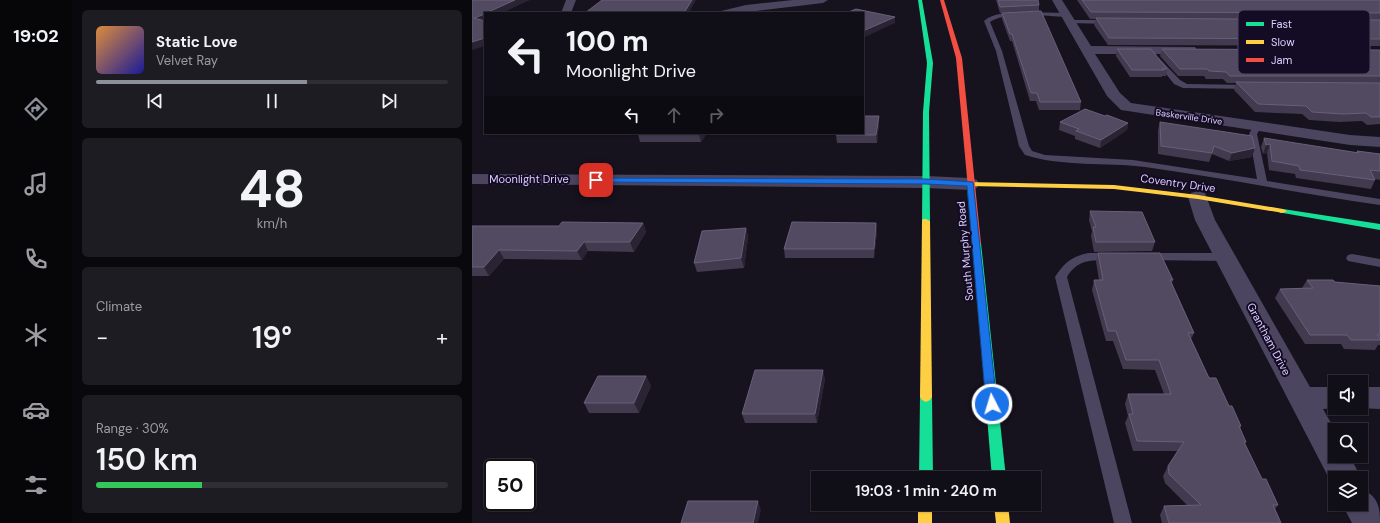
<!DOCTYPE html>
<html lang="en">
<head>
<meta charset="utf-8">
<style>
  body { margin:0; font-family:"DM Sans",sans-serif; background:#1e1c23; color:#f1f3f6; height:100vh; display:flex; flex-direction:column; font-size:15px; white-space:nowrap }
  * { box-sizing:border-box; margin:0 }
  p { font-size:13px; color:#9c9ca1 }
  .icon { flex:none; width:22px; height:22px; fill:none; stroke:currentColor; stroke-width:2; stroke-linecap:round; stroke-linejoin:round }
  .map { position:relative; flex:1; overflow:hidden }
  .sheet { display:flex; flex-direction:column; gap:10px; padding:10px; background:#09080c; width:400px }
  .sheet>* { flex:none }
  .banner { position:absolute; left:12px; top:12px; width:380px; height:122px; border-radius:0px; box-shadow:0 1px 3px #0004,0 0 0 1px #302e35; background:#100e16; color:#f1f3f6; overflow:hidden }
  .fabs { position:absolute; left:856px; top:375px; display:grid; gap:8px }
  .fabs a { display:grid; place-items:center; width:40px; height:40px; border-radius:0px; background:#100e16; box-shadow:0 1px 3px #0004,0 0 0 1px #302e35; font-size:20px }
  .speed { position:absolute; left:12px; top:459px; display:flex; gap:8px; font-size:20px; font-weight:700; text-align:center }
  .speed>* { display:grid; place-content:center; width:52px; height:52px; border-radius:50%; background:#100e16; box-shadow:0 1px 3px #0004,0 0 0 1px #302e35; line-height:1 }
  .speed .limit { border:2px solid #111; border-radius:6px; background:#fff; color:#111 }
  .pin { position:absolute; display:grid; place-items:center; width:34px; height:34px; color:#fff; margin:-17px; border-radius:8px; box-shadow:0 2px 6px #0006 }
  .me { position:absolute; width:44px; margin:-22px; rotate:355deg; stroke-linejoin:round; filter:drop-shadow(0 0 3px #0008) }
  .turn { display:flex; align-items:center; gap:14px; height:84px; padding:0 16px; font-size:18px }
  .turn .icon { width:52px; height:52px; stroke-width:2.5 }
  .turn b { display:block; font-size:28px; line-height:34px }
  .lanes { display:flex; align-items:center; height:38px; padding:0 16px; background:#0003; justify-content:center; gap:20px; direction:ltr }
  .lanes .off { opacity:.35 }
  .big { font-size:30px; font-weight:600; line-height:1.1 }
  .sheet .widget { flex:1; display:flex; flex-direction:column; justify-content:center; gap:6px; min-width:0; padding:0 14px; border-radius:6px; background:#1e1c23 }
  .sheet .dial { align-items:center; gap:0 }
  .dial b { font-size:52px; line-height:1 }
  .song { display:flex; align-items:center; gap:12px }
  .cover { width:48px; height:48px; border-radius:6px; background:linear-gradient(135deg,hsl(30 70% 55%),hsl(240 70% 35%)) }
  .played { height:4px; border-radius:2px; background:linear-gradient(90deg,#8c9099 60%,#302e35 60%) }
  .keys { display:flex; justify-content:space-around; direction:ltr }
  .heat { display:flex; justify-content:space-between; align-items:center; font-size:22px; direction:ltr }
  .charge { height:6px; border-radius:3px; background:linear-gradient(90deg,#34c759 30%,#302e35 0) }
  .trip { position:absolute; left:339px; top:471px; width:230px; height:40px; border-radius:0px; background:#100e16; box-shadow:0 1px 3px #0004,0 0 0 1px #302e35; font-weight:600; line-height:40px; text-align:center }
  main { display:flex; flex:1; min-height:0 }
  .dock { display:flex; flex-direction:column; width:72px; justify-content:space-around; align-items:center; background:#060609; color:#9c9ca1 }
  .dock .icon { width:28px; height:28px }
  .dock .selected { color:#8c9099 }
  .dock b { font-size:18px; color:#f1f3f6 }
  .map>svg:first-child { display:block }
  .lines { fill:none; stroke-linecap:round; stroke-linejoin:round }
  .lane { fill:#4c4560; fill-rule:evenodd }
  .street { fill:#4c4560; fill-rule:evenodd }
  .fast { fill:#16e098; fill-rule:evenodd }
  .slow { fill:#ffcf43; fill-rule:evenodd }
  .jam { fill:#f24e42; fill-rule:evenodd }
  .wall { fill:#423a4e }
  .shaded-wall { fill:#292333 }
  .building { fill:#524a61; stroke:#685f7a }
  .route { fill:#1a73e8; stroke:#114b97 }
  .labels { text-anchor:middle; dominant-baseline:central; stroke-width:4; stroke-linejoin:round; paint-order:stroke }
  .far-street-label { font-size:9px; fill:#ddcfff; stroke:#140c24 }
  .street-label { font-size:11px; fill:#ddcfff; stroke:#140c24 }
  .key { fill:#140c24; stroke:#504666; stroke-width:1 }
  .key-label { font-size:11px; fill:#ddcfff }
</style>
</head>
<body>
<main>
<nav class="dock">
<b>19:02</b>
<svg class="icon selected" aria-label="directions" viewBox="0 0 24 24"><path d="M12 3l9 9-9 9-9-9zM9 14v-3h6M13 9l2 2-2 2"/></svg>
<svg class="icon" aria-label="music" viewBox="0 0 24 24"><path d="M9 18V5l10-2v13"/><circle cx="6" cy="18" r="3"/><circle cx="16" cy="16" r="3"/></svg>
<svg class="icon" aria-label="phone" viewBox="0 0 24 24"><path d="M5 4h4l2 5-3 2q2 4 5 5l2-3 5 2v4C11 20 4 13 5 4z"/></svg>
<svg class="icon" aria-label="climate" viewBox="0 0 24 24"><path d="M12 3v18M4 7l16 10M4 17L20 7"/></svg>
<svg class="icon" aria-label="car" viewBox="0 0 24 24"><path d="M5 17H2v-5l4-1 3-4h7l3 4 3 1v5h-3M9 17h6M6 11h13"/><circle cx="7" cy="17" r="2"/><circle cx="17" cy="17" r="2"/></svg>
<svg class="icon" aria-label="filters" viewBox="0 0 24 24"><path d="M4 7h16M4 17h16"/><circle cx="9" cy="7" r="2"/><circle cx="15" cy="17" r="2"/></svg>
</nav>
<section class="sheet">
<div class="widget">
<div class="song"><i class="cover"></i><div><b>Static Love</b><p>Velvet Ray</p></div></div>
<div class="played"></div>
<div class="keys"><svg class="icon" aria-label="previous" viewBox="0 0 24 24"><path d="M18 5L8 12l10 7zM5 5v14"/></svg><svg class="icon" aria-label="pause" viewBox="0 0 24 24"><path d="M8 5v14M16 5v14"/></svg><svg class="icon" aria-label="next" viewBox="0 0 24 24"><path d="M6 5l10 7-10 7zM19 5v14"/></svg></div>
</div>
<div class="widget dial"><b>48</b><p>km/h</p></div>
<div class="widget"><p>Climate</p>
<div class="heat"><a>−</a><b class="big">19°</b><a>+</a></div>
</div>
<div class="widget"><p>Range · 30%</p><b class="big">150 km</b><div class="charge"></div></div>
</section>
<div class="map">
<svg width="908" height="523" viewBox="0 0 908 523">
  <rect width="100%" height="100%" fill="#16121e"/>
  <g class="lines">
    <g class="lane">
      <path d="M 552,12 L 594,13 L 597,15 L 594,17 C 575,16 533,11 518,22 L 530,51 L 557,146 L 560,151 L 573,155 L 661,160 L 785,179 L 777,134 L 782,125 L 785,124 L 789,127 L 785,134 L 795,181 L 908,199 L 908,205 C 830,194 752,178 673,167 C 633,162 591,167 553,155 L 547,146 L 524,51 L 512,21 C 522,12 539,13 552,12 Z"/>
      <polygon points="598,20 639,20 642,22 639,24 596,23 596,21"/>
      <polygon points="683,58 687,58 708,80 715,84 779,85 783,87 779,89 711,88 702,84 683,60"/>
      <path d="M 617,253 L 640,253 L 646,257 C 638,268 612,249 595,277 L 660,523 L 642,523 L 583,277 C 592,263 600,256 617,253 Z"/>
      <polygon points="675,253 754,253 760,257 754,261 671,260 669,257"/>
      <polygon points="880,254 908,259 908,267 876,261 874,258 876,255"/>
    </g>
    <g class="street">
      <polygon points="94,0 104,0 99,13 89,13"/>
      <polygon points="321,0 356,0 351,3 266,13 248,13 249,11 274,5"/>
      <polygon points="580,0 590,0 619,46 723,47 725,50 723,53 719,54 623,54 648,93 659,103 878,135 908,137 908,147 878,145 649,110 635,96"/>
      <polygon points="0,174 454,176 498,178 505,180 507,184 505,188 498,190 454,188 0,184"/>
      <polygon points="726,191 733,193 743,220 838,387 863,387 863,408 867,408 851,409 863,430 863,456 878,456 889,478 863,478 862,488 723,220 716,197 719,193"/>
      <polygon points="889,387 908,387 908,409 885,408 889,408"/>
      <path d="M 889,489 C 906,496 908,506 908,523 L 880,523 L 870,504 L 889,504 Z"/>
    </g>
    <g class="fast">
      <polygon points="446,0 450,0 461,63 457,112 458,221 454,223 450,221 451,112 455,63"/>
      <polygon points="808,209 811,209 908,224 908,230 811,213 808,213 807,211"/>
      <polygon points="505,240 509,243 534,478 520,478 501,243"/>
      <polygon points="454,392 458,394 460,397 461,478 447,478 448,397 450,394"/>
    </g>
    <g class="slow">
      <polygon points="495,182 642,185 726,195 811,209 815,211 811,213 726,199 642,189 498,186 495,186"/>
      <polygon points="451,219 454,219 458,221 460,397 458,400 454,402 450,400 448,397 450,221"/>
      <rect x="446" y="504" width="14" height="19"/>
      <polygon points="522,504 536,504 538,523 524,523"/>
    </g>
    <polygon class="jam" points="468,0 472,0 490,58 509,243 505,246 501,243 484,58"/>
  </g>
  <g class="wall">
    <polygon points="524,0 566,0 567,5 567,11 528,13"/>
    <polygon points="605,0 908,0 908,20 658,19 908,20 908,46 636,45 622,25 624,19 618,19"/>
    <polygon points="530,13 609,102 608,110 567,110 564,101 558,101 540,41 538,41 530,19"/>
    <polygon points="645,49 695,69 694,76 690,76 690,77 658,77 644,56"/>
    <polygon points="690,49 908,50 908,124 895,125 890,121 867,122 837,120 830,114 783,112 762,90 764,83 755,83 751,79 734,79 732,76 706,76 688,56"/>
    <polygon points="633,116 656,123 655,130 628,148 603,139 603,136 587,130 588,122"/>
    <polygon points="688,122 780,157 757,161 740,154 737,162 686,154 686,130"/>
    <polygon points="407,123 405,143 365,143 364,135"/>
    <polygon points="166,133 235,133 229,142 168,142 166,134"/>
    <polygon points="792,138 884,153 885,151 908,154 908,180 903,179 903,180 899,189 824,178 823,174 797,170 795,153 791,154 789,147"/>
    <polygon points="618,211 683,242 680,251 622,252 619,236 620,231 617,220"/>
    <polygon points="171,223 174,232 162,252 116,251 110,260 32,259 17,276 0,276 0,226 87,226"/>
    <polygon points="404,223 405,232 402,258 313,258 312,249"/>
    <polygon points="274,228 276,237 272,268 225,272 222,263"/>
    <polygon points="626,253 701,280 700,283 722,333 719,339 737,378 757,406 769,426 768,429 774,442 773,444 790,479 806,505 803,509 809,523 690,523 688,515 692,506 715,505 693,483 691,476 696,466 705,451 661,451 653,423 656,416 653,404 656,394 692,394 683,370 651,369 641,341 634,341 620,290 622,280 627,280 624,262"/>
    <polygon points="835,280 908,286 908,345 906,345 903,350 872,349 869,344 833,344 803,298 808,289 830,288"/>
    <polygon points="174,376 179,386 167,413 117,413 112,403"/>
    <polygon points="353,379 345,423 273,423 270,414"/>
  </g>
  <g class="shaded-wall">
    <polygon points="43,0 58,0 30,13 14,13"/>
    <polygon points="220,0 224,0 217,13 212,13"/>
    <polygon points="13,14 13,21 2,18"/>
    <polygon points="423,17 423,23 391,38 391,31"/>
    <polygon points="13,38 13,46 0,50 0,42"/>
    <polygon points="407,116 407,123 405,143 404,135"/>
    <polygon points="656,123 655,130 628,148 629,140"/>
    <polygon points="228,133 235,133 229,142 227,134"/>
    <polygon points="798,144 795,153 791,154 794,145"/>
    <polygon points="783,148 780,157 757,161 760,153"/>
    <polygon points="171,223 174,232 162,252 158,242"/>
    <polygon points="404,223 405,232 402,258 402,249"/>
    <polygon points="274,228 276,237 272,268 269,258"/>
    <polygon points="112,242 116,251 110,260 105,251"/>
    <polygon points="27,250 32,259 17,276 12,267"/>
    <polygon points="351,370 353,379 345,423 343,414"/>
    <polygon points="174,376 179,386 167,413 162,403"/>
    <polygon points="286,501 289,510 286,523 281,523"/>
  </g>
  <g class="building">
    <polygon points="0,0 43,0 14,13 13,13 13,14 2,18 13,21 13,38 0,42"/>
    <polygon points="130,0 220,0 212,13 113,13"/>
    <polygon points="526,0 566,0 567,5 528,7"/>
    <polygon points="610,0 908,0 908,13 619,12"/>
    <polygon points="384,9 423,17 391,31 391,13 374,13"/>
    <polygon points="569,11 609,102 568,102 565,93 559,93 540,34 538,34 530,13"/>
    <polygon points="624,18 908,20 908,39 637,38"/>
    <polygon points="645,49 679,49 695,69 690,69 692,70 660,70"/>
    <polygon points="690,49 908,50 908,76 758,76 754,72 737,71 735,69 708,69"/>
    <polygon points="764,82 908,83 908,117 899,117 894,113 871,114 840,112 834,106 786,104"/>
    <polygon points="613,109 633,116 635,115 656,123 629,140 604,131 607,129 588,122"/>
    <polygon points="391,116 407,116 404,135 364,135 365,133 391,133"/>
    <polygon points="688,122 780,136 783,148 760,153 742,146 740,153 689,146"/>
    <polygon points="166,133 228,133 227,134 166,134"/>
    <polygon points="792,138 887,153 885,151 908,154 908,171 898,170 903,180 828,170 827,166 800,161 798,144 794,145"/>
    <polygon points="618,211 670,212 683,242 624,242 621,227 624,227"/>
    <polygon points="90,222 171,223 158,242 112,242 105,251 27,250 12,267 0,267 0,226 87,226"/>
    <polygon points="320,222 404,223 402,249 312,249"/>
    <polygon points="274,228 269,258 222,263 230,231"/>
    <polygon points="626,253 688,253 701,280 698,280 722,333 716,333 737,378 744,378 757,406 760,406 769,426 767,426 774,442 772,442 790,479 794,479 806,505 801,505 809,523 697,523 692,506 729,505 697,474 696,466 712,442 665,441 657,414 661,414 656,394 699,394 687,360 654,360 644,331 636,331 622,280 631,280"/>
    <polygon points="835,280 861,280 863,282 908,286 908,335 905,335 908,338 908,340 879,340 875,335 838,335 808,289 841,288"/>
    <polygon points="283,370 351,370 343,414 270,414"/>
    <polygon points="126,376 174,376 162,403 112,403"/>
    <polygon points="216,501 286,501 281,523 209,523"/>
  </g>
  <polygon class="route" points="121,178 454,179 501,182 525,404 524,408 520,409 515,408 514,404 495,186 454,184 124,182 120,180"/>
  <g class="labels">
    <g class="far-street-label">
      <text transform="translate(717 117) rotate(8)">Baskerville Drive</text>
    </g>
    <g class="street-label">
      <text x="57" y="179">Moonlight Drive</text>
      <text transform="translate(706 183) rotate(8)">Coventry Drive</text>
      <text transform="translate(493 251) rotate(-95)">South Murphy Road</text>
      <text transform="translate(797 339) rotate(62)">Grantham Drive</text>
    </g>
  </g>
  <rect x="766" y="10" width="132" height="64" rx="6" class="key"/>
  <rect x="774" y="22" width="18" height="4" fill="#16e098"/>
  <rect x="774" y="40" width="18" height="4" fill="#ffcf43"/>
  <rect x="774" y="58" width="18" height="4" fill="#f24e42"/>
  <g class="key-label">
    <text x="799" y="28">Fast</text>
    <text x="799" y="46">Slow</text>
    <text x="799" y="64">Jam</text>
  </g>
</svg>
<div class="fabs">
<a><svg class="icon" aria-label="sound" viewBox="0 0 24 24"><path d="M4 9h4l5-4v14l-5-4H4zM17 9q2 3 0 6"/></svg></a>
<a><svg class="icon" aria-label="search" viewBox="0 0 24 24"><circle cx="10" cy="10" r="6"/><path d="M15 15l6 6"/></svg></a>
<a><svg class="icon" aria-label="layers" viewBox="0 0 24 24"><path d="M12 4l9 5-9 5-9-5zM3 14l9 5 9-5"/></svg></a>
</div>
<div class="speed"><div class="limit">50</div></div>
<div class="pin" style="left:124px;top:180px;background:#d93025"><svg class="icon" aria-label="arrive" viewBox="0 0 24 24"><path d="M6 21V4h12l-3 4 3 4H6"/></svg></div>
<svg class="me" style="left:520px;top:404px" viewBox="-20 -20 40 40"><circle r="17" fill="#1a73e8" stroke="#fff" stroke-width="3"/><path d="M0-11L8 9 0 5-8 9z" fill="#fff"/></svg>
<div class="trip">19:03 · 1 min · 240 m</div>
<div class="banner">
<div class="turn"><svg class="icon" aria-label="left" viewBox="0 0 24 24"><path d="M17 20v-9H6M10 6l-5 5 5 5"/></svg><div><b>100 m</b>Moonlight Drive</div></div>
<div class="lanes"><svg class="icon" aria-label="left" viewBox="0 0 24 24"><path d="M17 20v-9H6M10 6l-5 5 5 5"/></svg><svg class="icon off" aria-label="ahead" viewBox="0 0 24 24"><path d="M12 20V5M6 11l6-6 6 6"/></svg><svg class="icon off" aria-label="right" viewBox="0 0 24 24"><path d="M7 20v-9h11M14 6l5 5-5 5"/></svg></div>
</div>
</div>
</main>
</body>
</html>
